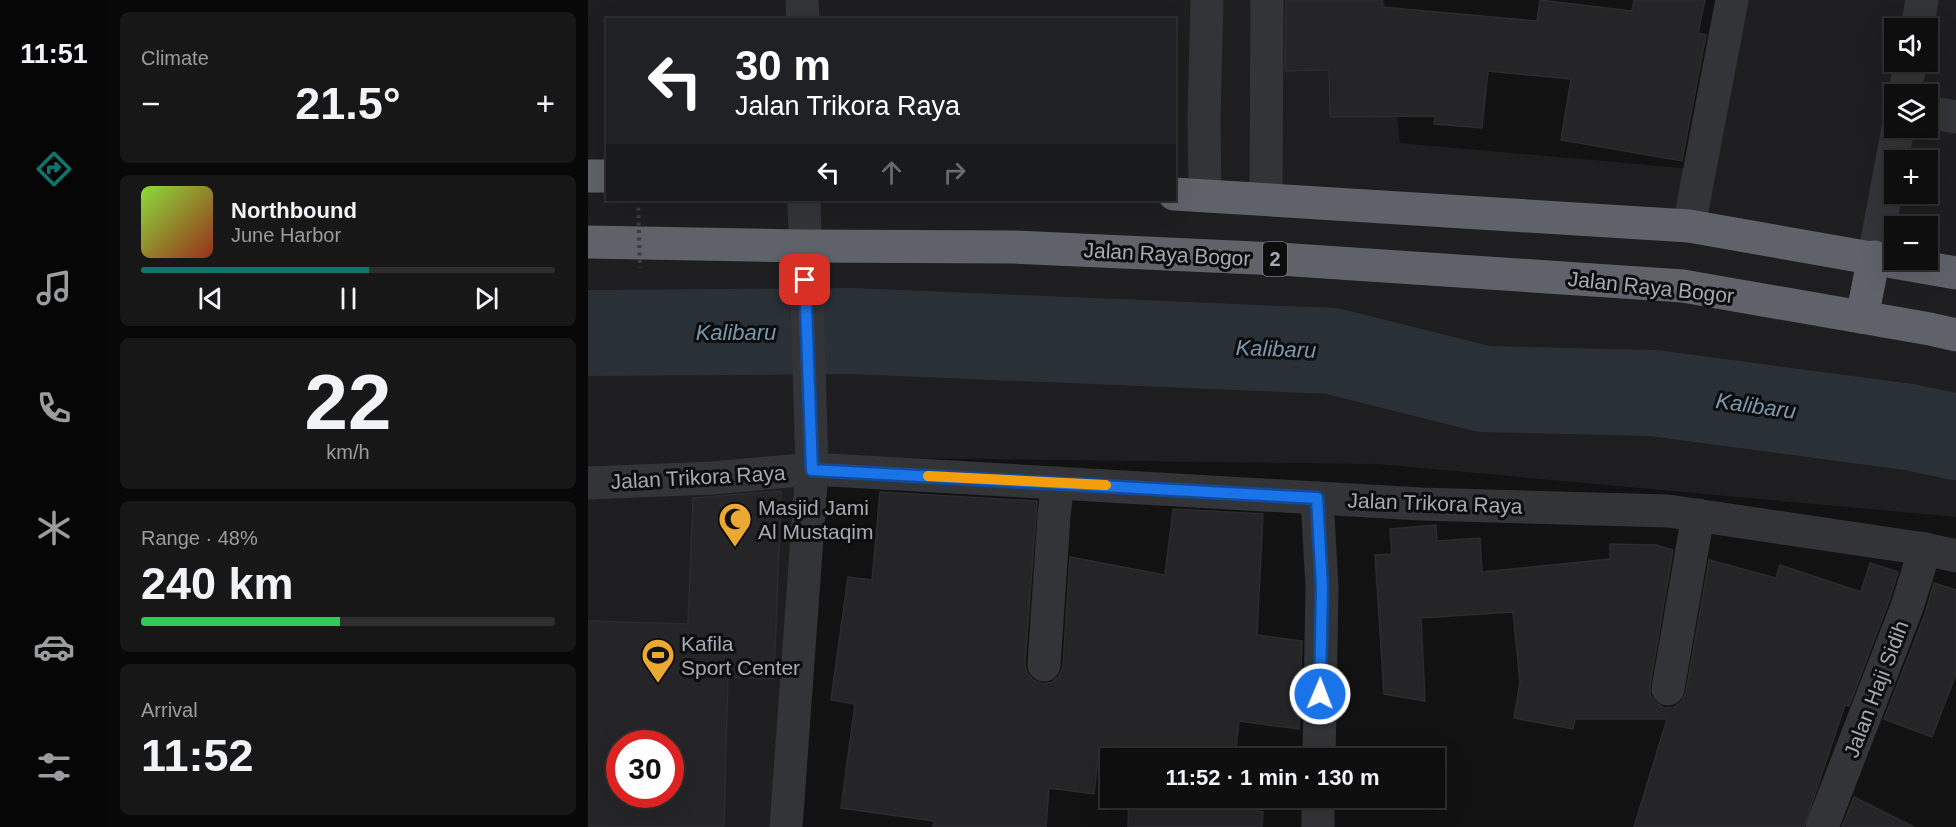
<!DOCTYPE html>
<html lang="en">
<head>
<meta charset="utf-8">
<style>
  body { margin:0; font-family:Arial,sans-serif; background:#171717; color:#f1f3f6; height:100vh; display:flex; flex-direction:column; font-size:22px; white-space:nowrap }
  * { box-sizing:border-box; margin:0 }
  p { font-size:20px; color:#9b9c9e }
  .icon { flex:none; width:33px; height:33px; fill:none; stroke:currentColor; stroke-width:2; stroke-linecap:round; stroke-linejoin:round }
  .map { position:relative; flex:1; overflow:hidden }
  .details { display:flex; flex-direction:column; gap:12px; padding:12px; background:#080808; width:480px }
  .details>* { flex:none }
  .banner { position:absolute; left:18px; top:18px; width:570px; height:183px; border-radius:0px; box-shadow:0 6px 24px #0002,0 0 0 2px #2e2e2e; background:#202124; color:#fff; overflow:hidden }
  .tools { position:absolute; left:1296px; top:18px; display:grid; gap:12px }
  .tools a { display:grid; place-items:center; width:54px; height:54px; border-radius:0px; background:#0e0e0e; box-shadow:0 6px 24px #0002,0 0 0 2px #2e2e2e; font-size:30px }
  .speed { position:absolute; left:18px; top:730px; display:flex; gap:12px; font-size:30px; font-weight:700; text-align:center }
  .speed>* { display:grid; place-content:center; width:78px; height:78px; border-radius:50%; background:#0e0e0e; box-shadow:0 6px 24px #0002,0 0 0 2px #2e2e2e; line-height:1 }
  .speed .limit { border:9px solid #d22; background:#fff; color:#111 }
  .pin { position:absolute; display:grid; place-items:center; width:51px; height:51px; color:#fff; margin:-26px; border-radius:12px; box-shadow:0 3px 9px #0006 }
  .me { position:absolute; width:66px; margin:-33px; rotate:1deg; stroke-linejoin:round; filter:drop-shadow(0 0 4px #0008) }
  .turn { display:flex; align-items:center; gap:21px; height:126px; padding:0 30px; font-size:27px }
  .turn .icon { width:78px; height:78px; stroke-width:2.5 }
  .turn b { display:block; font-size:42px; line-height:51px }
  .lanes { display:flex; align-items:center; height:57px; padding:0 30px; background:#0003; justify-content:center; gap:30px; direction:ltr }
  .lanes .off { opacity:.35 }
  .big { font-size:45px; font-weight:700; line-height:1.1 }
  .details .card { flex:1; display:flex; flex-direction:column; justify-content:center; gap:9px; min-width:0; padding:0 21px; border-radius:9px; background:#171717 }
  .details .dial { align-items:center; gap:0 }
  .dial b { font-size:78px; line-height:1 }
  .song { display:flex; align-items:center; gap:18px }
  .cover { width:72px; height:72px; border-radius:9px; background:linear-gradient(135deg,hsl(90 70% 55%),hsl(10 70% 35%)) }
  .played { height:6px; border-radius:3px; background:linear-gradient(90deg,#0f766e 55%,#2e2e2e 55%) }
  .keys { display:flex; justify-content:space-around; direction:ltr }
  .heat { display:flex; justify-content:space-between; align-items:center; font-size:33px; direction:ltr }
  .charge { height:9px; border-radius:4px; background:linear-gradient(90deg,#34c759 48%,#2e2e2e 0) }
  .trip { position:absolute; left:512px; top:748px; width:345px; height:60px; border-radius:0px; background:#0e0e0e; box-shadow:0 6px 24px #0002,0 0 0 2px #2e2e2e; font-weight:700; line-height:60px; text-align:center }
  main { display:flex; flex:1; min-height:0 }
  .dock { display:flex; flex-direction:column; width:108px; justify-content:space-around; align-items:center; background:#060606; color:#9b9c9e }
  .dock .icon { width:42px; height:42px }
  .dock .on { color:#0f766e }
  .dock b { font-size:27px; color:#f1f3f6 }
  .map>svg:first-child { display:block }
  .built { fill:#1e1e20; fill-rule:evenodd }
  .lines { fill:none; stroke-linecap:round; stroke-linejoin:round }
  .river { stroke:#293137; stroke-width:86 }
  .building { fill:#252527; stroke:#2c2c2f; stroke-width:1.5; fill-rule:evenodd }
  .minor { stroke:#333438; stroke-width:33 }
  .highway { stroke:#5f6269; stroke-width:33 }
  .path-bridge { stroke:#393b3f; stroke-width:4; stroke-dasharray:3 4.5; stroke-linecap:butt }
  .route-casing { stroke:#114b97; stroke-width:15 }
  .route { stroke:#1a73e8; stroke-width:10 }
  .slow { stroke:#f59e0b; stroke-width:10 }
  .labels { text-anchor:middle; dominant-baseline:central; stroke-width:6; stroke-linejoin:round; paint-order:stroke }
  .shield { fill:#0d0d0e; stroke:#777a82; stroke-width:1.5 }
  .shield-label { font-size:20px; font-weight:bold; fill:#a4a9b4 }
  .street-label { font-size:21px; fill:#a4a9b4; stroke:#0d0d0e }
  .poi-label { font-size:21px; fill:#a4a9b4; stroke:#0d0d0e; text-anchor:start }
  .water-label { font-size:22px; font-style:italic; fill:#7b98ae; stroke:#0d0d0e }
</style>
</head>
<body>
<main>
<nav class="dock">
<b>11:51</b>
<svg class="icon on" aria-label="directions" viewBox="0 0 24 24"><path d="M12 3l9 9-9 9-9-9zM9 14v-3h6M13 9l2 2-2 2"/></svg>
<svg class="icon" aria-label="music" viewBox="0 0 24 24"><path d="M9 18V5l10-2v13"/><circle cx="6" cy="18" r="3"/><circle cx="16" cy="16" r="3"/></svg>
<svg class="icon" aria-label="phone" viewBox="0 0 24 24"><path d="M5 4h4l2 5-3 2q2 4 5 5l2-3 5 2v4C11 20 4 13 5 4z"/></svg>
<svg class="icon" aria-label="climate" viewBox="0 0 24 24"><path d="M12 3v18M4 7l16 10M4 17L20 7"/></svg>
<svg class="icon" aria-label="car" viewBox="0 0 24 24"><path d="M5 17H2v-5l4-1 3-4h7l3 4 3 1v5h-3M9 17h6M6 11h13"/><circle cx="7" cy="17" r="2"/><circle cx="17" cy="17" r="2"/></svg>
<svg class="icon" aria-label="filters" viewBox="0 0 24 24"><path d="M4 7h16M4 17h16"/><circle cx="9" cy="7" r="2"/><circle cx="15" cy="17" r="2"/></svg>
</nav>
<section class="details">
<div class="card"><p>Climate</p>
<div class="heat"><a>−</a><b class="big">21.5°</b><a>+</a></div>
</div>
<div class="card">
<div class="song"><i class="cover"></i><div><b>Northbound</b><p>June Harbor</p></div></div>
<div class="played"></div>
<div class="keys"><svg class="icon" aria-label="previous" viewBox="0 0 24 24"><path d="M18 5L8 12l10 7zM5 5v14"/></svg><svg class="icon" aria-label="pause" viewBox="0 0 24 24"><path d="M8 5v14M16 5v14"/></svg><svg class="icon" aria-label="next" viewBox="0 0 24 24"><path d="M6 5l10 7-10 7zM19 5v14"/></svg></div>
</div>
<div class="card dial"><b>22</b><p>km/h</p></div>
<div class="card"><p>Range · 48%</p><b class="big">240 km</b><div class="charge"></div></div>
<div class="card"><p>Arrival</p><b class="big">11:52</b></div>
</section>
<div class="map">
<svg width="1368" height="827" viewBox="0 0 1368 827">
  <rect width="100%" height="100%" fill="#121213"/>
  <path class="built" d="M 0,0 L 796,0 L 812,143 L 1105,169 L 1137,0 L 1368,0 L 1368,517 L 790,464 L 236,457 L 212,827 L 0,827 ZM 20,20 L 586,20 L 586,200 L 20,200 ZM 1306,28 L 1340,28 L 1340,62 L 1306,62 ZM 1306,94 L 1340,94 L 1340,128 L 1306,128 ZM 1306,160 L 1340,160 L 1340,194 L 1306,194 ZM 1306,226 L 1340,226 L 1340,260 L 1306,260 ZM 32,744 L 82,744 L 82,795 L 32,795 Z"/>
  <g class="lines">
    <polyline class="river" points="0,333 264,331 744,351 896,389 1065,393 1321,427 1368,437"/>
  </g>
  <g class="building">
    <polygon points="698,0 794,0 794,7 949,21 952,0 1044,11 1046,0 1117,0 1110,33 1118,35 1094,161 973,140 983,79 900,71 894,128 846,124 847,116 742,117 741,70 697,71"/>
    <path d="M 193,491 L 186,679 L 140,677 L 136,827 L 0,827 L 0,621 L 100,624 L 105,498 ZM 32,744 L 82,744 L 82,795 L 32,795 Z"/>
    <polygon points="292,492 449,501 437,664 439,673 445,680 455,684 464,682 471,676 475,667 482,557 577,575 585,509 675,514 669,635 714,641 711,729 651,721 647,759 510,759 506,794 461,788 458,827 345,827 346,821 253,808 267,704 243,700 260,577 284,580"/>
    <polygon points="848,525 849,541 892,538 894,572 1022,559 1022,544 1068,545 1085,550 1062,686 1062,695 1068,703 1077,708 1086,707 1094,701 1098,692 1121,560 1188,578 1192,565 1273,592 1282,563 1310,572 1301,601 1261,706 1257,705 1216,827 1046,827 1079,719 987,719 985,729 926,718 932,682 925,612 833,618 837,701 796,694 787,555 804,554 802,529"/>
    <polygon points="1346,583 1368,590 1368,674 1344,737 1296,719 1337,614"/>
    <polygon points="1266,797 1326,827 1254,827"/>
    <polygon points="541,798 616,798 675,812 674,827 540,827"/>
  </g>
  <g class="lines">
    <g class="minor">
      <polyline points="214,0 215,20"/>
      <polyline points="1329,28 1334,0"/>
      <polyline points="1316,94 1323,62"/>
      <polyline points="1340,112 1368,117"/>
      <polyline points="617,196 616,119 619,0"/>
      <polyline points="678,199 679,0"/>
      <polyline points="1101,226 1144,0"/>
      <polyline points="1286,257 1310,128"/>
      <polyline points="0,483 124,478 224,469 833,504 1080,511 1337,549 1368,556"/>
      <polyline points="729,498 734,587 731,759"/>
      <polyline points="456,665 466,515 470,483"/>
      <polyline points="1080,689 1110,515"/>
      <polyline points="198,827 224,469 216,200"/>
      <polyline points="730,827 730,798"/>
      <polyline points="1234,827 1319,607 1337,549"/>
    </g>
    <g class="highway">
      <polyline points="0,176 20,176"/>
      <polyline points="586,194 1101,226 1368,273"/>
      <polyline points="0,242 216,246 425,247 691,259 1095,286 1342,329 1368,335"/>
      <polyline points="1274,317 1286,257"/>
    </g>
    <polyline class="path-bridge" points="50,200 52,268"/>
  </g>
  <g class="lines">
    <g class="route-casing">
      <polyline id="route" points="217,280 224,470 729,498 734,587 732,694"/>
    </g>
    <use href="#route" class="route"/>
    <polyline class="slow" points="340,476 518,485"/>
  </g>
  <defs>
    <g id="mosque-pin" transform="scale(1.725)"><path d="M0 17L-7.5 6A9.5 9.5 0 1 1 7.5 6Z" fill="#eca932" stroke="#0d0d0e"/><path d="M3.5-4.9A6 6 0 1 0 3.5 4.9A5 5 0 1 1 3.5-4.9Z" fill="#111"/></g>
    <g id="stadium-pin" transform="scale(1.725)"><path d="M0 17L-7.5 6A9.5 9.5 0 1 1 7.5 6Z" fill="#eca932" stroke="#0d0d0e"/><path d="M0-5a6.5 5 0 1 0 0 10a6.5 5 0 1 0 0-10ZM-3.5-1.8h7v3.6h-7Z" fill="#111"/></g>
  </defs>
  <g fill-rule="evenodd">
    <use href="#mosque-pin" x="147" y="519"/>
    <use href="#stadium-pin" x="70" y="655"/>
  </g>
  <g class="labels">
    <rect class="shield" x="675" y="242" width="24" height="34" rx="4.5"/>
    <g class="shield-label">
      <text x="687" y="259">2</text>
    </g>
    <g class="street-label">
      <text transform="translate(579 254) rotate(3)">Jalan Raya Bogor</text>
      <text transform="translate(1063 287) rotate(6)">Jalan Raya Bogor</text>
      <text transform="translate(110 477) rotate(-3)">Jalan Trikora Raya</text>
      <text transform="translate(847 503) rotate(2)">Jalan Trikora Raya</text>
      <text transform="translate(1288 689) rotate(-69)">Jalan Haji Sidih</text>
    </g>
    <g class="poi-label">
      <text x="170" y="507">Masjid Jami<tspan x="170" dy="24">Al Mustaqim</tspan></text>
      <text x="93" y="643">Kafila<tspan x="93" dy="24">Sport Center</tspan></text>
    </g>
    <g class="water-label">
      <text x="148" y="332">Kalibaru</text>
      <text transform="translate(688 349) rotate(2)">Kalibaru</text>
      <text transform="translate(1168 406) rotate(8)">Kalibaru</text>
    </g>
  </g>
</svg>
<div class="tools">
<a><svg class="icon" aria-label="sound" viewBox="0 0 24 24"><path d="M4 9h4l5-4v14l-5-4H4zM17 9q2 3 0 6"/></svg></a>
<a><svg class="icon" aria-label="layers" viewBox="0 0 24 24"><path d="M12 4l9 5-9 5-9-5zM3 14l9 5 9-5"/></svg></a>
<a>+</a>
<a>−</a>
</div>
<div class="speed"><div class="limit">30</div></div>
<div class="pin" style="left:217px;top:280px;background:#d93025"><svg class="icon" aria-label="arrive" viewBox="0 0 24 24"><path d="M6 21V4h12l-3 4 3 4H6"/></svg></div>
<svg class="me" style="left:732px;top:694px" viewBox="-20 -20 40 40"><circle r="17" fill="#1a73e8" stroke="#fff" stroke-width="3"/><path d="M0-11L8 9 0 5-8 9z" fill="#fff"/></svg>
<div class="trip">11:52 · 1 min · 130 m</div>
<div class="banner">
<div class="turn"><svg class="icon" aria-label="left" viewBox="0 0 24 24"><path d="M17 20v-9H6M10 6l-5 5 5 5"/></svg><div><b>30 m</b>Jalan Trikora Raya</div></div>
<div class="lanes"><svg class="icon" aria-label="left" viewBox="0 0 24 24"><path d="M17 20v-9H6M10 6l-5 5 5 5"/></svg><svg class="icon off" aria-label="ahead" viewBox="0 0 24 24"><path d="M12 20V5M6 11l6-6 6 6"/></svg><svg class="icon off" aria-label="right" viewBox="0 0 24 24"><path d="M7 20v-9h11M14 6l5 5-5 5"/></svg></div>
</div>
</div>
</main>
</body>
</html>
